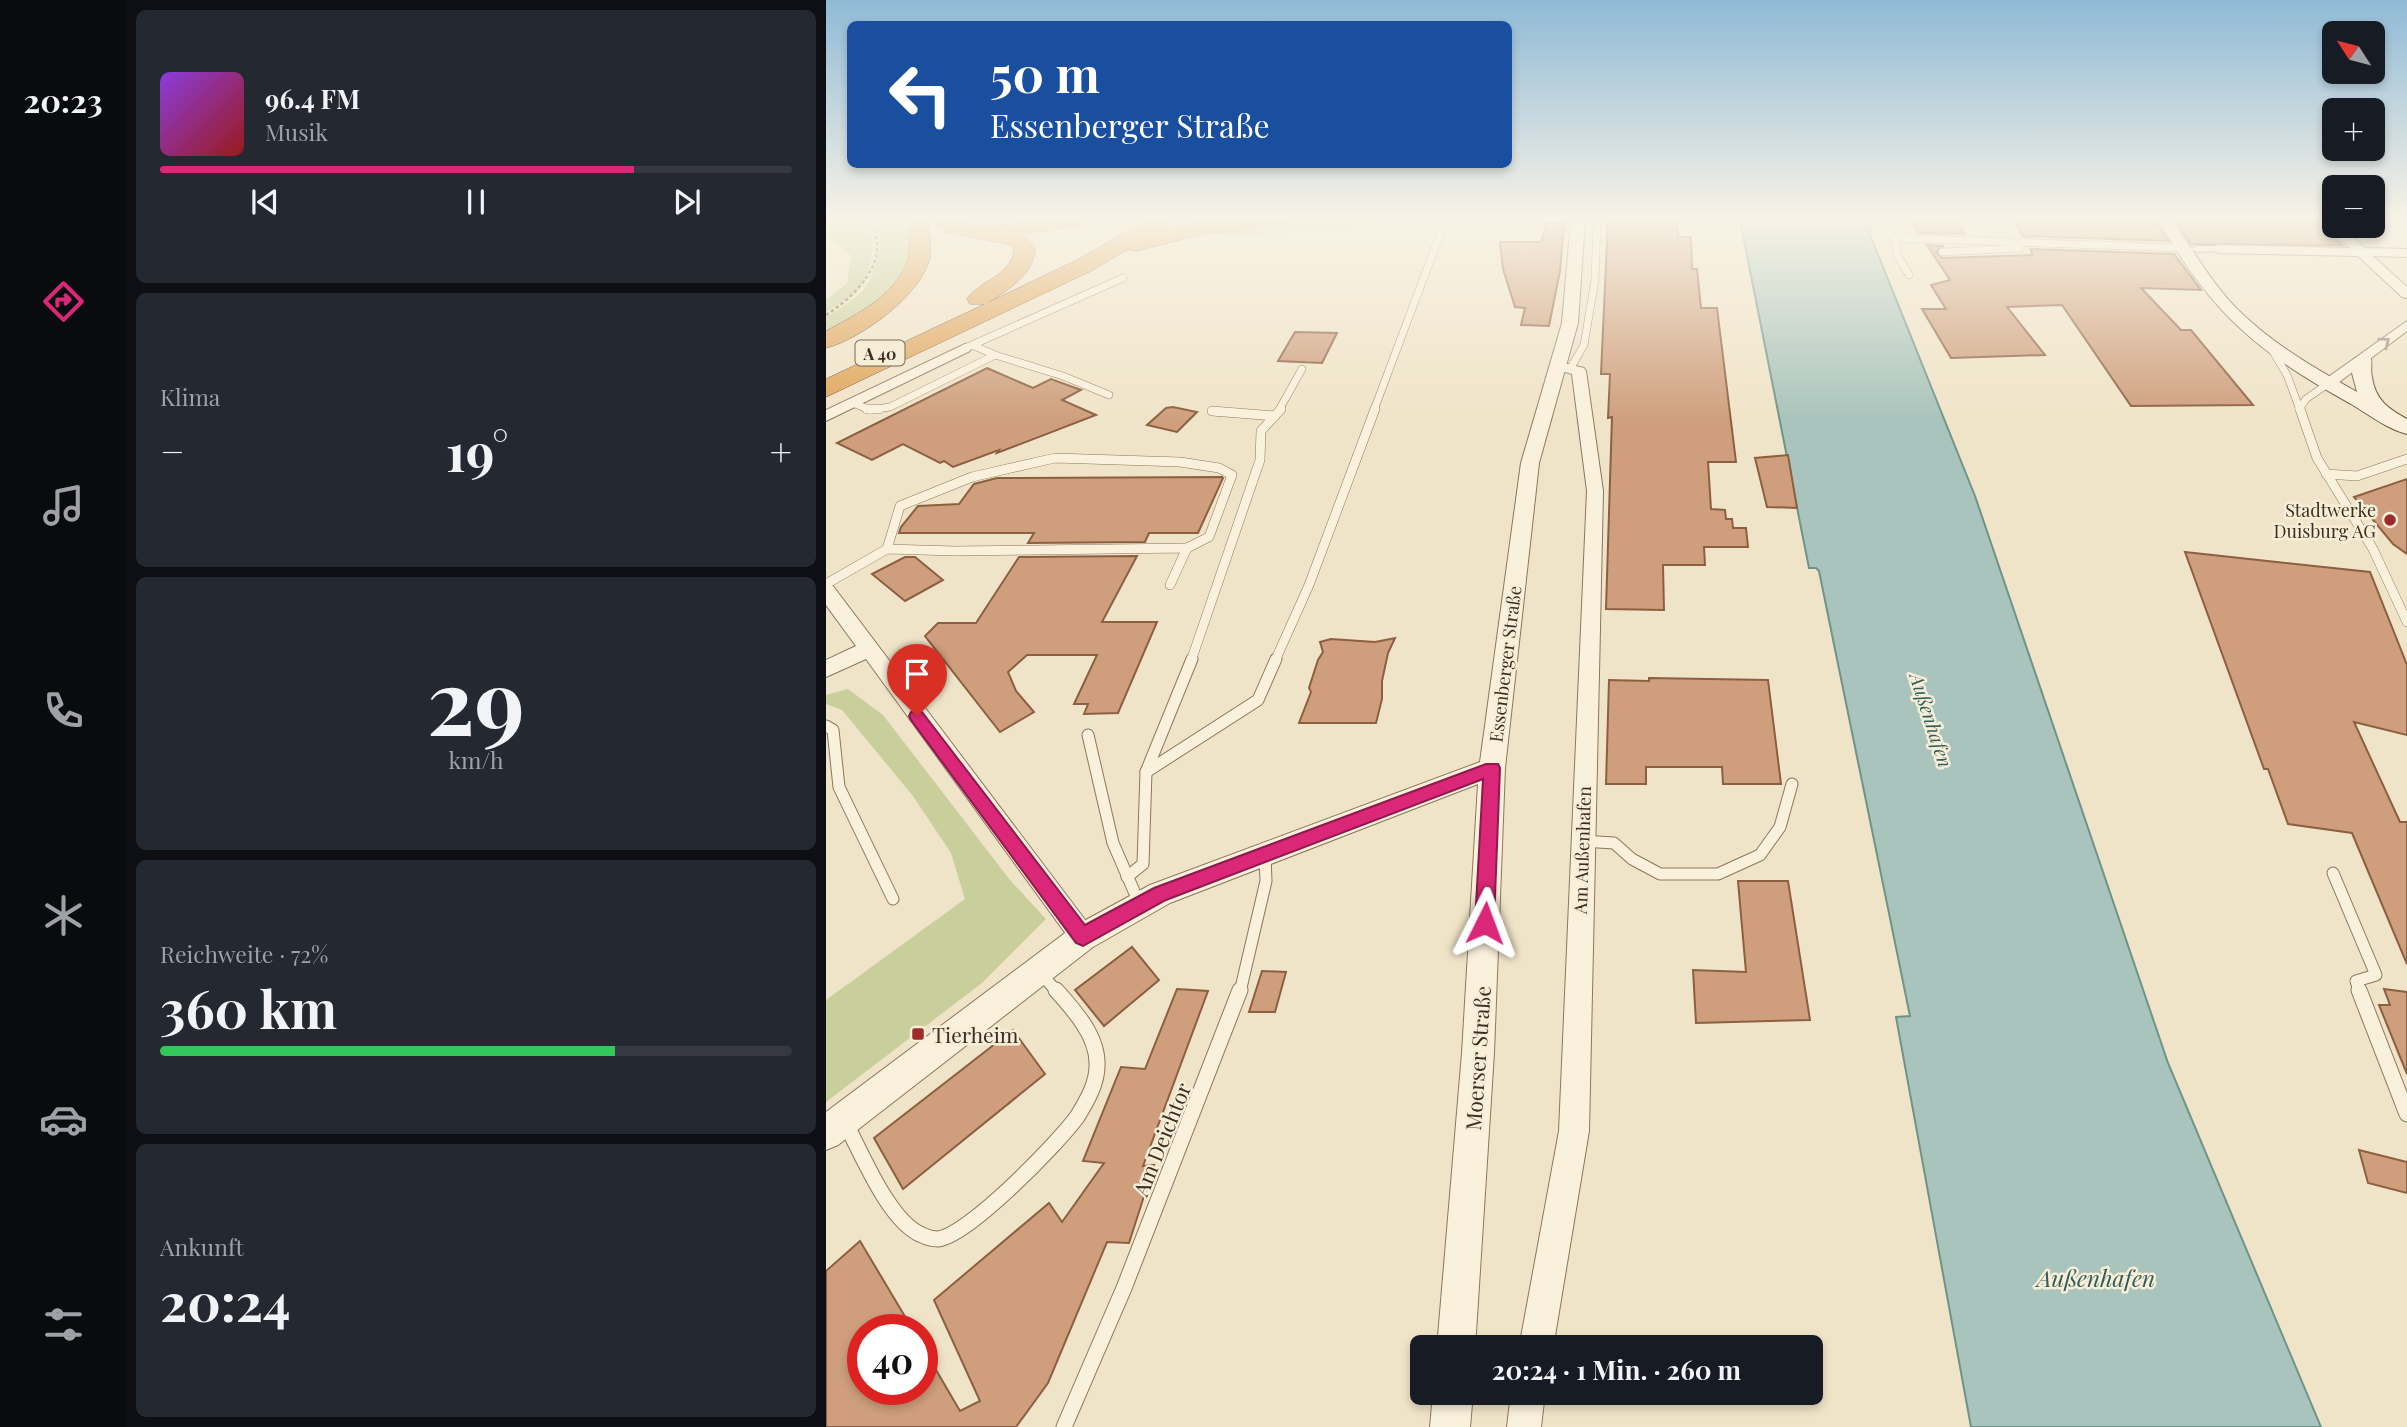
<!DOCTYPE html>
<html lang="de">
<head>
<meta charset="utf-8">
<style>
  body { margin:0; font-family:"Playfair Display",serif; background:#242831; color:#f1f3f6; height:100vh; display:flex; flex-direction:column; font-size:26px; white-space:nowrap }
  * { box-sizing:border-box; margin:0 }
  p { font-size:23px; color:#9ea1a6 }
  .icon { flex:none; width:38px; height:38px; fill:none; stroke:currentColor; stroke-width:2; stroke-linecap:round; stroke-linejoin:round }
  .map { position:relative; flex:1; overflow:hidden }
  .details { display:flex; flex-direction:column; gap:10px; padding:10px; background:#0d0f14; width:700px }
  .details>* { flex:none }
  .top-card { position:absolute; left:21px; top:21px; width:665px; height:147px; border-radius:10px; box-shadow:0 4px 10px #0003; background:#1a4fa0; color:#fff; overflow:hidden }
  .needle { width:46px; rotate:306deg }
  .buttons { position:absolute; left:1496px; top:21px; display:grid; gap:14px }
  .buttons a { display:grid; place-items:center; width:63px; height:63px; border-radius:10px; background:#171b24; box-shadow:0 4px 10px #0003; font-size:35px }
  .speed { position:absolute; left:21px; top:1314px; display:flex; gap:14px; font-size:35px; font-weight:700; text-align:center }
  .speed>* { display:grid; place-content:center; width:91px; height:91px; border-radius:50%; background:#171b24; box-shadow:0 4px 10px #0003; line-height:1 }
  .speed .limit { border:10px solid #d22; background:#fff; color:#111 }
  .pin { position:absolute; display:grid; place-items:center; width:60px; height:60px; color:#fff; margin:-72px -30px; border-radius:50% 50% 50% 0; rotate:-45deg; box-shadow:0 0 7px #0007 }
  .pin .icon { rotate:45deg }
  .me { position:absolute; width:77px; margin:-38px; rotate:3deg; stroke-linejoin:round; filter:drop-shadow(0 0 5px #0008) }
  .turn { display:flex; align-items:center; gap:24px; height:147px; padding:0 28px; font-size:32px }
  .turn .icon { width:91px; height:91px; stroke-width:2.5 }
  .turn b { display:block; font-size:49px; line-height:60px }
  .big { font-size:52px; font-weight:700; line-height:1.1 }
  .details .widget { flex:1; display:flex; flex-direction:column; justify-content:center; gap:10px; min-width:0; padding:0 24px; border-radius:10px; background:#242831 }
  .details .dial { align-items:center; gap:0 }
  .dial b { font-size:91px; line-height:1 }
  .song { display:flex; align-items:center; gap:21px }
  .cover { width:84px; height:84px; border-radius:10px; background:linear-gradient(135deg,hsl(270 70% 55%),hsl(0 70% 35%)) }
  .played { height:7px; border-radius:4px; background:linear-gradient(90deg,#db2777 75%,#363941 75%) }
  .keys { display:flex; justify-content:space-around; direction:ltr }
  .heat { display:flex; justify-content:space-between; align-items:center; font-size:38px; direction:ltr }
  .charge { height:10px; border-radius:5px; background:linear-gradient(90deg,#34c759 72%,#363941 0) }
  .trip { position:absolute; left:584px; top:1335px; width:413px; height:70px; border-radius:10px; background:#171b24; box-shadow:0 4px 10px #0003; font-weight:700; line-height:70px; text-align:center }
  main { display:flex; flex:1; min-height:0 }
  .tabs { display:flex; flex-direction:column; width:126px; justify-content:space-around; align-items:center; background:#090b0e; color:#9ea1a6 }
  .tabs .icon { width:49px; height:49px }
  .tabs .on { color:#db2777 }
  .tabs b { font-size:32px; color:#f1f3f6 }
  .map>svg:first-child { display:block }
  .green { fill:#c9cf9b }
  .water { fill:#a9c4bc; stroke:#6f938a; stroke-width:2 }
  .building { fill:#cf9f7d; stroke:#8d5f41; stroke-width:2 }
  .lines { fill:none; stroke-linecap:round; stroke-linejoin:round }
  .service-far3-casing { stroke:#8d765c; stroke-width:8 }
  .service-far2-casing { stroke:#8d765c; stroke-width:10 }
  .service-far1-casing { stroke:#8d765c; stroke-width:13 }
  .service-casing { stroke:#8d765c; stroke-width:17 }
  .pedestrian-casing { stroke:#8d765c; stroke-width:2 }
  .minor-casing { stroke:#8d765c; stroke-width:2 }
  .tertiary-casing { stroke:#8d765c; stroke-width:2 }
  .secondary-casing { stroke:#6f573f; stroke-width:2 }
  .motorway-casing { stroke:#5b4430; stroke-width:1 }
  .path { stroke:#8d765c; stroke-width:2.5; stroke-dasharray:3.5 2.5; stroke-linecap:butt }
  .service-far3 { stroke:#faf1dc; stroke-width:7 }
  .service-far2 { stroke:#faf1dc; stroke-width:9 }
  .service-far1 { stroke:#faf1dc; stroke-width:11 }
  .service { stroke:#faf1dc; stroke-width:15 }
  .pedestrian { fill:#faf1dc; fill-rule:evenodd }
  .minor { fill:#faf1dc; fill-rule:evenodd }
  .tertiary { fill:#faf1dc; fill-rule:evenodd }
  .secondary { fill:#faf1dc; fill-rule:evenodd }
  .motorway { fill:#e0a458; fill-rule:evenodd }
  .oneway { stroke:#9c907e }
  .route { fill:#db2777; stroke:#8e194d; stroke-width:2 }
  .poi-dot { fill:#9e2a2b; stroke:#f7eed8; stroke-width:2.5 }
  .labels { text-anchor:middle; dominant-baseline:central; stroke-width:5; stroke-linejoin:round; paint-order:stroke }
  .shield { fill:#f7eed8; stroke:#756857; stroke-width:2 }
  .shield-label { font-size:16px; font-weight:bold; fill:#3d2e20 }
  .poi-label { font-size:18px; fill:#3d2e20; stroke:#f7eed8; text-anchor:end }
  .street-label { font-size:18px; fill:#3d2e20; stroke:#f7eed8 }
  .water-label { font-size:19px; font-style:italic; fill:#2f5d5a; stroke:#f7eed8 }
  .near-poi-label { font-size:21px; fill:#3d2e20; stroke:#f7eed8; text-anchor:start }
  .near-street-label { font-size:21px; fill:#3d2e20; stroke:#f7eed8 }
  .near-water-label { font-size:23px; font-style:italic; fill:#2f5d5a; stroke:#f7eed8 }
</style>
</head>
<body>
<main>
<nav class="tabs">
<b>20:23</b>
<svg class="icon on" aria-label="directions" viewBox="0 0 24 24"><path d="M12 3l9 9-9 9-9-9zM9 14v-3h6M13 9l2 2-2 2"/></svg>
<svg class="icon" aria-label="music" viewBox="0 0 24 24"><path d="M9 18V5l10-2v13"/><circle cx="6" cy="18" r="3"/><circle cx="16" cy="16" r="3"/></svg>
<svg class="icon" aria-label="phone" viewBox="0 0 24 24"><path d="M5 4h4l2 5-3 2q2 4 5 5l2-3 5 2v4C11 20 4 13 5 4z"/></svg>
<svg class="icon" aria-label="climate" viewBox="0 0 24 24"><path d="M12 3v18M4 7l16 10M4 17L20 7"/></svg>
<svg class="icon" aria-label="car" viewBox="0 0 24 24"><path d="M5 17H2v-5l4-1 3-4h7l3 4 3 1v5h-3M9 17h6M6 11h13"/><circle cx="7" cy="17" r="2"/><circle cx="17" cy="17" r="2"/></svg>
<svg class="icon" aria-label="filters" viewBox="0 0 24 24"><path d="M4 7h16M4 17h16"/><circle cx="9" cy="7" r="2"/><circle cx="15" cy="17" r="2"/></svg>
</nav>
<section class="details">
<div class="widget">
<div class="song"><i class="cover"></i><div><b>96.4 FM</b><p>Musik</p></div></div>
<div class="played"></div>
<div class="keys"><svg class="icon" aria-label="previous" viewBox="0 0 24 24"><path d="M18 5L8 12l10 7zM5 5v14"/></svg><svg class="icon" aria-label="pause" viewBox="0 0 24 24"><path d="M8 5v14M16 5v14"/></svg><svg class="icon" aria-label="next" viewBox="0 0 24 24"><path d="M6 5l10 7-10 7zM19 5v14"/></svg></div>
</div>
<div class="widget"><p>Klima</p>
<div class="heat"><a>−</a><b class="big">19°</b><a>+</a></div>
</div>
<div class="widget dial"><b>29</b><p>km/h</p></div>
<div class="widget"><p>Reichweite · 72%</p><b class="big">360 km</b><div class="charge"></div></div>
<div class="widget"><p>Ankunft</p><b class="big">20:24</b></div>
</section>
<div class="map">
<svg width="1581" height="1427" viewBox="0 0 1581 1427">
  <rect width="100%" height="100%" fill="#f0e4c8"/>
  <g class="green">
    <path d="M 0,220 L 39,220 C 51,233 47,270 36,284 C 27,296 12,305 0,312 L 0,300 L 21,283 L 25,255 L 0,235 Z"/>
    <path d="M 48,220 L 86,220 L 86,262 L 59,299 L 0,335 L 0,317 C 31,298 47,289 52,252 C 54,240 54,229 48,220 Z"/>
    <polygon points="525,220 558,220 547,226 516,232 373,235 303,250 344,237 458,223"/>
    <polygon points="22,689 57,715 184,880 220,919 156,983 0,1102 0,1000 139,899 125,853 87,796 16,710 0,704 0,695"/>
  </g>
  <polygon class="water" points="914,220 1048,220 1043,232 1149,496 1342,1063 1495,1427 1145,1427 1070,1017 1084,1016 993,571 990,568 983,568"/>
  <g class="building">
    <polygon points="782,220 850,220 852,237 865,237 866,269 871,269 875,308 891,308 910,462 882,462 885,509 899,510 900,519 906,519 907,528 920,528 922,547 878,547 879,565 837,565 838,610 780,609 786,417 782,418 784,374 775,374"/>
    <polygon points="1084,220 1132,220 1138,234 1093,233"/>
    <polygon points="1188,220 1329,220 1342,241 1197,236"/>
    <polygon points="1349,220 1489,220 1516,245 1365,244"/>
    <polygon points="721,223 738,223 734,271 723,326 695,325 699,308 689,307 677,269 674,242 715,242"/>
    <polygon points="1101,245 1117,246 1110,252 1116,258 1207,255 1204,249 1348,254 1375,290 1315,288 1355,330 1365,330 1427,405 1305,406 1236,305 1181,307 1219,355 1125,358 1096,309 1120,309 1105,285 1124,280"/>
    <polygon points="469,332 511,333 496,363 452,361"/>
    <polygon points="161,368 207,388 225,379 255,390 236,400 270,415 171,453 173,450 127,467 118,461 114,463 77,444 46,460 11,443"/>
    <polygon points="347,407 371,412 351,432 321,425 340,408"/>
    <polygon points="962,455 971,508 941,507 929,458"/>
    <polygon points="171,478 396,477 397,478 372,533 323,533 319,542 202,543 208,533 73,533 75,527 92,506 133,504 148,484"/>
    <polygon points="1581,479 1581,554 1567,544 1528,497"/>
    <polygon points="1359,552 1544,572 1581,665 1581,735 1528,722 1574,822 1581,822 1581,964 1526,833 1462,824 1442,769 1438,769"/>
    <polygon points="311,556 276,622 331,622 292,713 258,714 262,704 248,704 271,655 201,655 182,672 190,691 208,712 174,732 99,636 112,623 150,623 193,557"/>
    <polygon points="79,557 89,557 117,580 79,601 46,574"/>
    <polygon points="569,638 562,653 556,681 556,699 550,723 473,723 485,692 483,688 492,660 497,652 494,642 505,639 549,642"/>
    <polygon points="823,678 942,680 955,784 897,784 896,767 820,767 820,784 780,784 783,680 823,681"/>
    <polygon points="912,881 962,881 984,1020 870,1023 867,970 920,972"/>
    <polygon points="306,947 333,980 278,1026 249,990"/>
    <polygon points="436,971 460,972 449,1012 423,1012"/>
    <polygon points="351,989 382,991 317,1166 328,1165 303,1243 281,1242 222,1383 190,1427 0,1427 0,1271 34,1241 87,1330 37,1330 37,1390 96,1390 96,1346 134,1411 154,1401 108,1300 223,1203 236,1222 278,1163 257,1161 295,1067 319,1069"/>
    <polygon points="1558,989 1581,992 1581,1074 1553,1005 1564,1005"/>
    <polygon points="187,1030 219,1074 77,1189 48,1138"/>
    <polygon points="1533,1150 1581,1162 1581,1193 1542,1183"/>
  </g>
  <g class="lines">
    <g class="service-far3-casing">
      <g id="service-far3">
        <polyline points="1067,220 1078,238"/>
        <polyline points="1116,252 1194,248"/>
        <polyline points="1083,275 1072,256 1068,238 1358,248"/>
        <polyline points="146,345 297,278"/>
        <polyline points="1446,350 1461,375 1474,410"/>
        <polyline points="169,355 237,376 283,395"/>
        <polyline points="744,369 758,345 769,280 771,220"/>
        <polyline points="27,403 44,410 64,407 169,355 146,345 139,348"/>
        <polyline points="1473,409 1480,399 1503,383"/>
        <polyline points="453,410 476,369"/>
        <polyline points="548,410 616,229"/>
      </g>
    </g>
    <g class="service-far2-casing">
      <g id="service-far2">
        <polyline points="41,409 53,409"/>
        <polyline points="1474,409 1491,458 1547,549 1581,622"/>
        <polyline points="386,411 449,416"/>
        <polyline points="1500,474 1531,476 1581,459"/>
        <polyline points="61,549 74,506 146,477 229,458 354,462 393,468 406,475 383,537 361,548"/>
        <polyline points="0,584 61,549 129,551 361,548 344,585"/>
        <polyline points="365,661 434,460 435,431 455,409"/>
        <polyline points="449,661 483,585 549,409"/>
      </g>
    </g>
    <g class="service-far1-casing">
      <g id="service-far1">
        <polyline points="0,726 7,730 13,787 67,899"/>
        <polyline points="262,735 287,843 314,905"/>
        <polyline points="320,772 432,700 450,659"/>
        <polyline points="756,841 788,843 806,859 834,874 892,874 934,855 954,827 966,784"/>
        <polyline points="1507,873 1550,975 1530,981 1534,992"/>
        <polyline points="301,877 317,864 320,772 366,659"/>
        <polyline points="214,972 231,992"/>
        <polyline points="414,992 440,881 439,856"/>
      </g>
    </g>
    <g class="service-casing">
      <g id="service">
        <polyline points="1533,990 1581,1114"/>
        <path d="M 19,1122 C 35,1152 63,1222 96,1235 C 100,1237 107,1239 112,1239 C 142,1236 232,1143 251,1117 C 261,1101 272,1082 271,1063 C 271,1035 247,1009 230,990"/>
        <polyline points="238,1427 298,1288 414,990"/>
      </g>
    </g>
    <g class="pedestrian-casing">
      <polygon id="pedestrian" points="1392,246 1395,247 1395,251 1370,252 1365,249 1370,246"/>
    </g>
    <g class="minor-casing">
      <g id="minor">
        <polygon points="1495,220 1507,220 1508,226 1514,226 1539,248 1581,249 1581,257 1547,256 1581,287 1581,298 1576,297 1532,256 1392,253 1386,249 1392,245 1524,248"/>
        <polygon points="1581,321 1581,331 1508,386 1498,386 1496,383 1498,380"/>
        <polygon points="139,344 144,345 144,351 0,421 0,410"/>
        <polygon points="733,362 758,368 760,371 777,491 763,1131 727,1348 693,1348 733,1131 761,491 746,374 728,369 726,366"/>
        <polygon points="0,585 7,586 266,929 270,937 266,945 257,949 248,945 40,659 0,677 0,660 30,646 0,605"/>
        <polygon points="685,1393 719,1393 715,1427 681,1427"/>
      </g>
    </g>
    <g class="tertiary-casing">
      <g id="tertiary">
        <polygon points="745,220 759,220 752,323 713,463 679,768 668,1053 649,1348 611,1348 636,1053 652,784 344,903 267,947 12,1145 0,1150 0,1112 247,927 324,885 654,762 695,463 736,323"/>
        <polygon points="607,1393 647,1393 644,1427 604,1427"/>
      </g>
    </g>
    <g class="secondary-casing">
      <path id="secondary" d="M 1332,220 L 1346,220 C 1367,250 1385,282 1410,308 C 1445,343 1488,368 1531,392 L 1526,373 L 1528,359 L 1537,353 L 1544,355 C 1547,362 1544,369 1546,377 C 1549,400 1563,409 1581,419 L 1581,434 C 1561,429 1542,414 1525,404 C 1431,352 1385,313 1332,220 Z"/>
    </g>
    <g class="motorway-casing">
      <g id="motorway">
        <path d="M 82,220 L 102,220 C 103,232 106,246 104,258 C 95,295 35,339 0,348 L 0,331 C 30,315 72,294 82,259 C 85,247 83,232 82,220 Z"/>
        <path d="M 103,220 L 127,220 L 158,227 L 220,220 L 261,220 L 258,224 L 251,226 L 194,234 L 199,236 L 209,248 C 209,274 181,291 161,303 L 249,261 L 322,220 L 346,220 L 331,231 L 386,220 L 463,220 L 460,224 L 453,226 L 381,233 L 310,251 L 302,249 L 265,271 L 0,397 L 0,379 L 159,304 L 144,304 L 141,299 C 154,280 186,276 188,249 L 185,245 L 121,232 Z"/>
      </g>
    </g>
    <path class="path" d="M 0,315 C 30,296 68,259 43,220"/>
    <use href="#service-far3" class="service-far3"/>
    <use href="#service-far2" class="service-far2"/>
    <use href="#service-far1" class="service-far1"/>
    <use href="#service" class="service"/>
    <use href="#pedestrian" class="pedestrian"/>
    <use href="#minor" class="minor"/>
    <use href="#tertiary" class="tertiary"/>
    <use href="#secondary" class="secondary"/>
    <use href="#motorway" class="motorway"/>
  </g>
  <defs><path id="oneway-chevron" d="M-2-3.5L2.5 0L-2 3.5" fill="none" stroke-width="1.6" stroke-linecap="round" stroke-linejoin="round" transform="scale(1.75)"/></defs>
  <use class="oneway" href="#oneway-chevron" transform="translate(1559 342) rotate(-37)"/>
  <linearGradient id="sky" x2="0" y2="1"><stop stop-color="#8fbad6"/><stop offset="0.52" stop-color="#f8f3e6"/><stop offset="1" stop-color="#f8f3e6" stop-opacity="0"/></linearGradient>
  <rect width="1581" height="420" fill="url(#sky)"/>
  <polygon class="route" points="91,710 96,712 259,925 328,888 660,764 672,764 674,768 668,923 665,930 659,932 652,930 649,923 657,779 340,900 257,946 250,943 85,720 83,716 85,712"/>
  <g class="poi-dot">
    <circle cx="1564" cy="520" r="7"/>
    <rect x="85" y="1027" width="14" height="14" rx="3.5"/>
  </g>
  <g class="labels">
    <rect class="shield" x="29.5" y="340.5" width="49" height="25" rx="5"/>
    <g class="shield-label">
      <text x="54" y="353">A 40</text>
    </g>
    <g class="poi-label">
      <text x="1550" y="510">Stadtwerke<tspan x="1550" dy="21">Duisburg AG</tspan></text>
    </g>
    <g class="street-label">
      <text transform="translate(679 664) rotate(-83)">Essenberger Straße</text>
      <text transform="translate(756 850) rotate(-88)">Am Außenhafen</text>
    </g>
    <g class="water-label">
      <text transform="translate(1106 720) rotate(72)">Außenhafen</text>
    </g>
    <g class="near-poi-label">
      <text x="106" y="1034">Tierheim</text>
    </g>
    <g class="near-street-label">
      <text transform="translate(651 1058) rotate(-86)">Moerser Straße</text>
      <text transform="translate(335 1139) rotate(-68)">Am Deichtor</text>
    </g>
    <g class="near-water-label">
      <text x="1270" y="1277">Außenhafen</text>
    </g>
  </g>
</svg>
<div class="buttons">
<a><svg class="needle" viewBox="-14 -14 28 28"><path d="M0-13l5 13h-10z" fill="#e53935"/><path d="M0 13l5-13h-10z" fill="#9ea1a6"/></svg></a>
<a>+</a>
<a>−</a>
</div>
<div class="speed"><div class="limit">40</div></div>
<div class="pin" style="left:91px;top:716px;background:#d93025"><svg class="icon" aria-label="arrive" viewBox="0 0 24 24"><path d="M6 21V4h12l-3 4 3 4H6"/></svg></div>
<svg class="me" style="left:659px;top:923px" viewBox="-20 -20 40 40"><path d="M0-17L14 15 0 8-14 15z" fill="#db2777" stroke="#fff" stroke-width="4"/></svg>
<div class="trip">20:24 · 1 Min. · 260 m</div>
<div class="top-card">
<div class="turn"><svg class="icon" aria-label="left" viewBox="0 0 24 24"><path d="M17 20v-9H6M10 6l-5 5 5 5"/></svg><div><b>50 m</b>Essenberger Straße</div></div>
</div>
</div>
</main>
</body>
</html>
